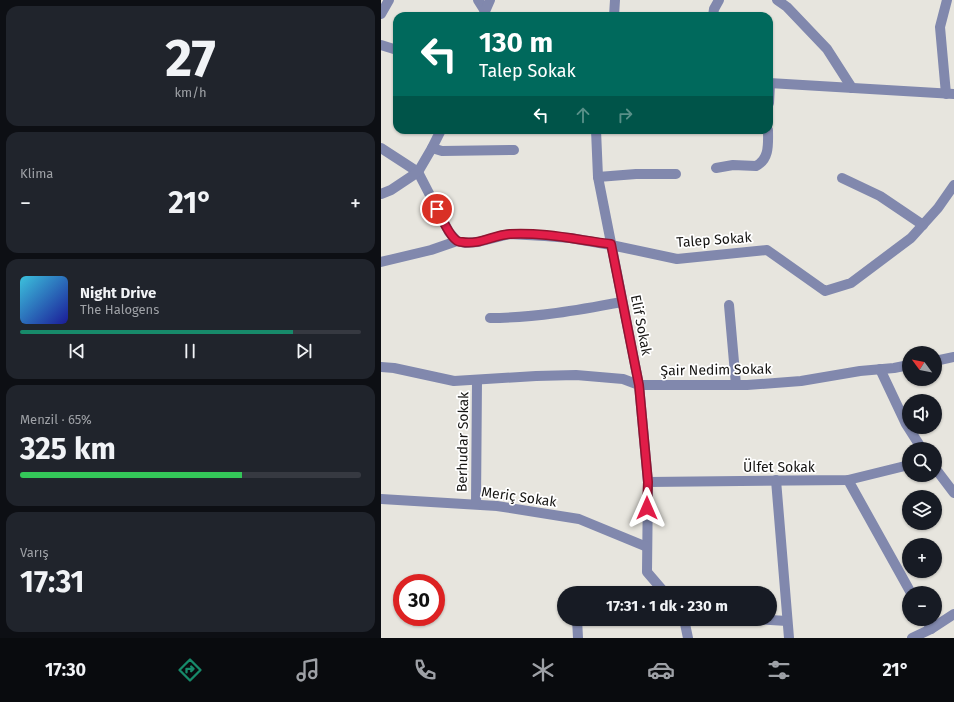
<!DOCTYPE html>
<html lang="tr">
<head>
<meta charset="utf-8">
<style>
  body { margin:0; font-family:"Fira Sans",sans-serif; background:#20242c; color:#f1f3f6; height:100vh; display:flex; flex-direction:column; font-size:15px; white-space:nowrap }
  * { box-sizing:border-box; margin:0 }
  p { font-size:13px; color:#9ea1a6 }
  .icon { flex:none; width:22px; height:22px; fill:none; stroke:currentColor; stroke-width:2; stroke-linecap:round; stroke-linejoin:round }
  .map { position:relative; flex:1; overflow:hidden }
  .details { display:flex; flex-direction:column; gap:6px; padding:6px; background:#0d0f14; width:381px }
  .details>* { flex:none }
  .hud { position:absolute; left:12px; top:12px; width:380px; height:122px; border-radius:12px; box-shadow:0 1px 3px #0004; background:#00695c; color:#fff; overflow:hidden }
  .needle { width:26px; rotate:302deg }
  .buttons { position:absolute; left:521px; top:346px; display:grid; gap:8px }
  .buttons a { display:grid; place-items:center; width:40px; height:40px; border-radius:50%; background:#171b24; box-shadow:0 1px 3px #0004; font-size:20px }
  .speed { position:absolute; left:12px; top:574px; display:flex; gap:8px; font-size:20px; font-weight:700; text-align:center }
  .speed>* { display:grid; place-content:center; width:52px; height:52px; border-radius:50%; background:#171b24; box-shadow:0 1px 3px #0004; line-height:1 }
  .speed .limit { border:6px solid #d22; background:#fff; color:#111 }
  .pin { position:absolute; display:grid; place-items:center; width:34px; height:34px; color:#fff; margin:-17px; border:2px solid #fff; border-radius:50%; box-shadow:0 1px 4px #0007 }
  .me { position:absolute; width:44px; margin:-22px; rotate:0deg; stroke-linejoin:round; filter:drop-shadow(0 0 3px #0008) }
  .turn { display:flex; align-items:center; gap:14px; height:84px; padding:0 20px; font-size:18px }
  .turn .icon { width:52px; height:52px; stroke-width:2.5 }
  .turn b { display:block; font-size:28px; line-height:34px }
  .lanes { display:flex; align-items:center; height:38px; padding:0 20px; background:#0003; justify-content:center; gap:20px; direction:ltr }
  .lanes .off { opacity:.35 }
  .big { font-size:30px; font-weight:700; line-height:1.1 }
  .details .tile { flex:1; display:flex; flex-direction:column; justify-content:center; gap:6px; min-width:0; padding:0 14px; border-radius:12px; background:#20242c }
  .details .dial { align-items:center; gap:0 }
  .dial b { font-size:52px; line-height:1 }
  .song { display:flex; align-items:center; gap:12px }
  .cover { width:48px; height:48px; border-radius:6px; background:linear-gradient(135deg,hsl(190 70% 55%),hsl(240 70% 35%)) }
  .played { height:4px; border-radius:2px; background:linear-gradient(90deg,#178a6a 80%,#363941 80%) }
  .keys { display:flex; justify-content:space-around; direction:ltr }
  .heat { display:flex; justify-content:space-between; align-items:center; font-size:22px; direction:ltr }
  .charge { height:6px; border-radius:3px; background:linear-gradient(90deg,#34c759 65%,#363941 0) }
  .trip { position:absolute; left:176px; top:586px; width:220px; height:40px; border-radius:20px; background:#171b24; box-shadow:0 1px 3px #0004; font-weight:700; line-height:40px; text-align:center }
  .tabs { display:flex; height:64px; justify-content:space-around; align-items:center; background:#090b0e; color:#9ea1a6 }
  .tabs .icon { width:28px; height:28px }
  .tabs .active { color:#178a6a }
  .tabs b { font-size:18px; color:#f1f3f6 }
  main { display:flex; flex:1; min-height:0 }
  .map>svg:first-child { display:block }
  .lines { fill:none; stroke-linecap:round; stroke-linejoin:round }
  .minor { stroke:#8188ad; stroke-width:10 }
  .route-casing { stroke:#92132f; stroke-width:10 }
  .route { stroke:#e11d48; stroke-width:7 }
  .labels { text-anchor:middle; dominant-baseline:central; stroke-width:3.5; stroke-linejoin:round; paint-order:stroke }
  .street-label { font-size:14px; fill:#161513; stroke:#fff }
</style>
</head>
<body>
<main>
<section class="details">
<div class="tile dial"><b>27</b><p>km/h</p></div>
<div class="tile"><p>Klima</p>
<div class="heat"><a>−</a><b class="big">21°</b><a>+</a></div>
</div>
<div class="tile">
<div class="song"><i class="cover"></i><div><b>Night Drive</b><p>The Halogens</p></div></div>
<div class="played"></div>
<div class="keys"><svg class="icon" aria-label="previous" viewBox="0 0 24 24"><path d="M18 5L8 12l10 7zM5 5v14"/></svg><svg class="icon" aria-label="pause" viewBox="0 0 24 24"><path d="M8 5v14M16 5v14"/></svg><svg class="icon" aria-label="next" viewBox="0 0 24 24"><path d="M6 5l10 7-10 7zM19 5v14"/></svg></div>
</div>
<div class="tile"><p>Menzil · 65%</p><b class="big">325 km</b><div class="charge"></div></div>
<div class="tile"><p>Varış</p><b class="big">17:31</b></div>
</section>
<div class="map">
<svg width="573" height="638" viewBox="0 0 573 638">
  <rect width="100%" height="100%" fill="#e7e5de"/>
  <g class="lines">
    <g class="minor">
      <polyline points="97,0 104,11"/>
      <polyline points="396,0 406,7 446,49 471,88"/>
      <polyline points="0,14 8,0"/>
      <polyline points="102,16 109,0"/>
      <polyline points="233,16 234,0"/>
      <polyline points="332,16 333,9 338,0"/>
      <polyline points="0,45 16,50"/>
      <polyline points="388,83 573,94"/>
      <polyline points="565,94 559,27 566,0"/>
      <polyline points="388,103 389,83"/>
      <polyline points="215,130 217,177 258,385 267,482 266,572 284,593"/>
      <polyline points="0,148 37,172 68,232 76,241 84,243 97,242 128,234 164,236 189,238 230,245 296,259 386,250 444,291 470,283 530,238 557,208 573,185"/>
      <polyline points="51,148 61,151 133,150"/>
      <path d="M 335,168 L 352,165 L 375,166 C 389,159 387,143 387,130"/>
      <polyline points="217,177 255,174 295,174"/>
      <polyline points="461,178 499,196 542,225"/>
      <polyline points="0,194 10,190 37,172 51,148 60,130"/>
      <polyline points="0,262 50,250 76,241"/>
      <polyline points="348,305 355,385"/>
      <path d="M 109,318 C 153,318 198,310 241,302"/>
      <polyline points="554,361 573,357"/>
      <polyline points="0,367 13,368 73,381 155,376 195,375 242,379 258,385 366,385 420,381 479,371 513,368 528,365"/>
      <polyline points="499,369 525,424 541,449"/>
      <polyline points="554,468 573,493"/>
      <polyline points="395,480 408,638"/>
      <polyline points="467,480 530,593"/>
      <polyline points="267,482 467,480 528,465"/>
      <polyline points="0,499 116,506 198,519 266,547"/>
      <polyline points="95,504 96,380"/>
      <polyline points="196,619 197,638"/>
      <polyline points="303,619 307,638"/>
      <polyline points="375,619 406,621"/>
      <polyline points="545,619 550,629"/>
      <polyline points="531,638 550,629 573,614"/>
    </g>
  </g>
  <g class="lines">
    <g class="route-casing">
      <path id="route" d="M 56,209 C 60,217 68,235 75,240 C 76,241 79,242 81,242 C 99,245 112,235 129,234 C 162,232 197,240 230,244 L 258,385 L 267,482 L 266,508"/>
    </g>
    <use href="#route" class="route"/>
  </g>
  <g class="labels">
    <g class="street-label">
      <text transform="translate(333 240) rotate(-4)">Talep Sokak</text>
      <text transform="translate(260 325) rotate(79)">Elif Sokak</text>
      <text transform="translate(335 370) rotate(-1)">Şair Nedim Sokak</text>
      <text transform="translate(82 442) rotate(-89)">Berhudar Sokak</text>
      <text x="398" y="467">Ülfet Sokak</text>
      <text transform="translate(138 497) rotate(8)">Meriç Sokak</text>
    </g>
  </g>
</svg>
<div class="buttons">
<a><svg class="needle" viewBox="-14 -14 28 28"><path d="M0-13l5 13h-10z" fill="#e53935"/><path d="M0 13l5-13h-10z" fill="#9ea1a6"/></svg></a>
<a><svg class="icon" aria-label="sound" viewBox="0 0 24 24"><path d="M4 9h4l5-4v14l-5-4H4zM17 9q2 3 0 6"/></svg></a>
<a><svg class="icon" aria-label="search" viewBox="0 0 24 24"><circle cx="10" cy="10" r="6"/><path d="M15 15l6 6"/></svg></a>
<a><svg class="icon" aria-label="layers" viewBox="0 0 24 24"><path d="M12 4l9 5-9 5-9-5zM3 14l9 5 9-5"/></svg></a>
<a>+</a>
<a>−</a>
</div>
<div class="speed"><div class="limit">30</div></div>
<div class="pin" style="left:56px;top:209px;background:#d93025"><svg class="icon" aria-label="arrive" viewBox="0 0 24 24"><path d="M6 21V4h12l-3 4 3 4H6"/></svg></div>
<svg class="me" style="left:266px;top:508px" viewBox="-20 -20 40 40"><path d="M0-17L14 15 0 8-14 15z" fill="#e11d48" stroke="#fff" stroke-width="4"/></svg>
<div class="trip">17:31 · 1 dk · 230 m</div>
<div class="hud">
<div class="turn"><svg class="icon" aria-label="left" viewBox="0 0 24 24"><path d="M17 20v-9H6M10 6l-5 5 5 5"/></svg><div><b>130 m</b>Talep Sokak</div></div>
<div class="lanes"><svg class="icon" aria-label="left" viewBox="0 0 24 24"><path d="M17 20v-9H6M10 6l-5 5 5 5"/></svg><svg class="icon off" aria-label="ahead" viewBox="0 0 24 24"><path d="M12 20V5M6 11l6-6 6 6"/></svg><svg class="icon off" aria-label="right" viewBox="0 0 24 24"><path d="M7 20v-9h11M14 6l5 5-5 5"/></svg></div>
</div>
</div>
</main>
<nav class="tabs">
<b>17:30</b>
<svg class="icon active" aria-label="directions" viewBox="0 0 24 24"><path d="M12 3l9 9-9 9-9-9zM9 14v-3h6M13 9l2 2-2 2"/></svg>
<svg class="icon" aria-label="music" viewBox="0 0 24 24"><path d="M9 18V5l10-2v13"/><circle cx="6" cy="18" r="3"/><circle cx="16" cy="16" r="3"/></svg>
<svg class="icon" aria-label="phone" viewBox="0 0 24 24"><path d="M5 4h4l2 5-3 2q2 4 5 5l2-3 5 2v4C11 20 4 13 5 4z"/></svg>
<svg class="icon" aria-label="climate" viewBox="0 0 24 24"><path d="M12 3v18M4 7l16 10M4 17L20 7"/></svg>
<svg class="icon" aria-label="car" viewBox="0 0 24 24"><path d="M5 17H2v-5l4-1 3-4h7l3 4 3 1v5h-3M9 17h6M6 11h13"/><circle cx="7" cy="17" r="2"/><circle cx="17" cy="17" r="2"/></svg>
<svg class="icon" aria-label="filters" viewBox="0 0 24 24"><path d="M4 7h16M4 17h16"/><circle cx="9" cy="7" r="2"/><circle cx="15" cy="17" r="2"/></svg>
<b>21°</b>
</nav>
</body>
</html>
